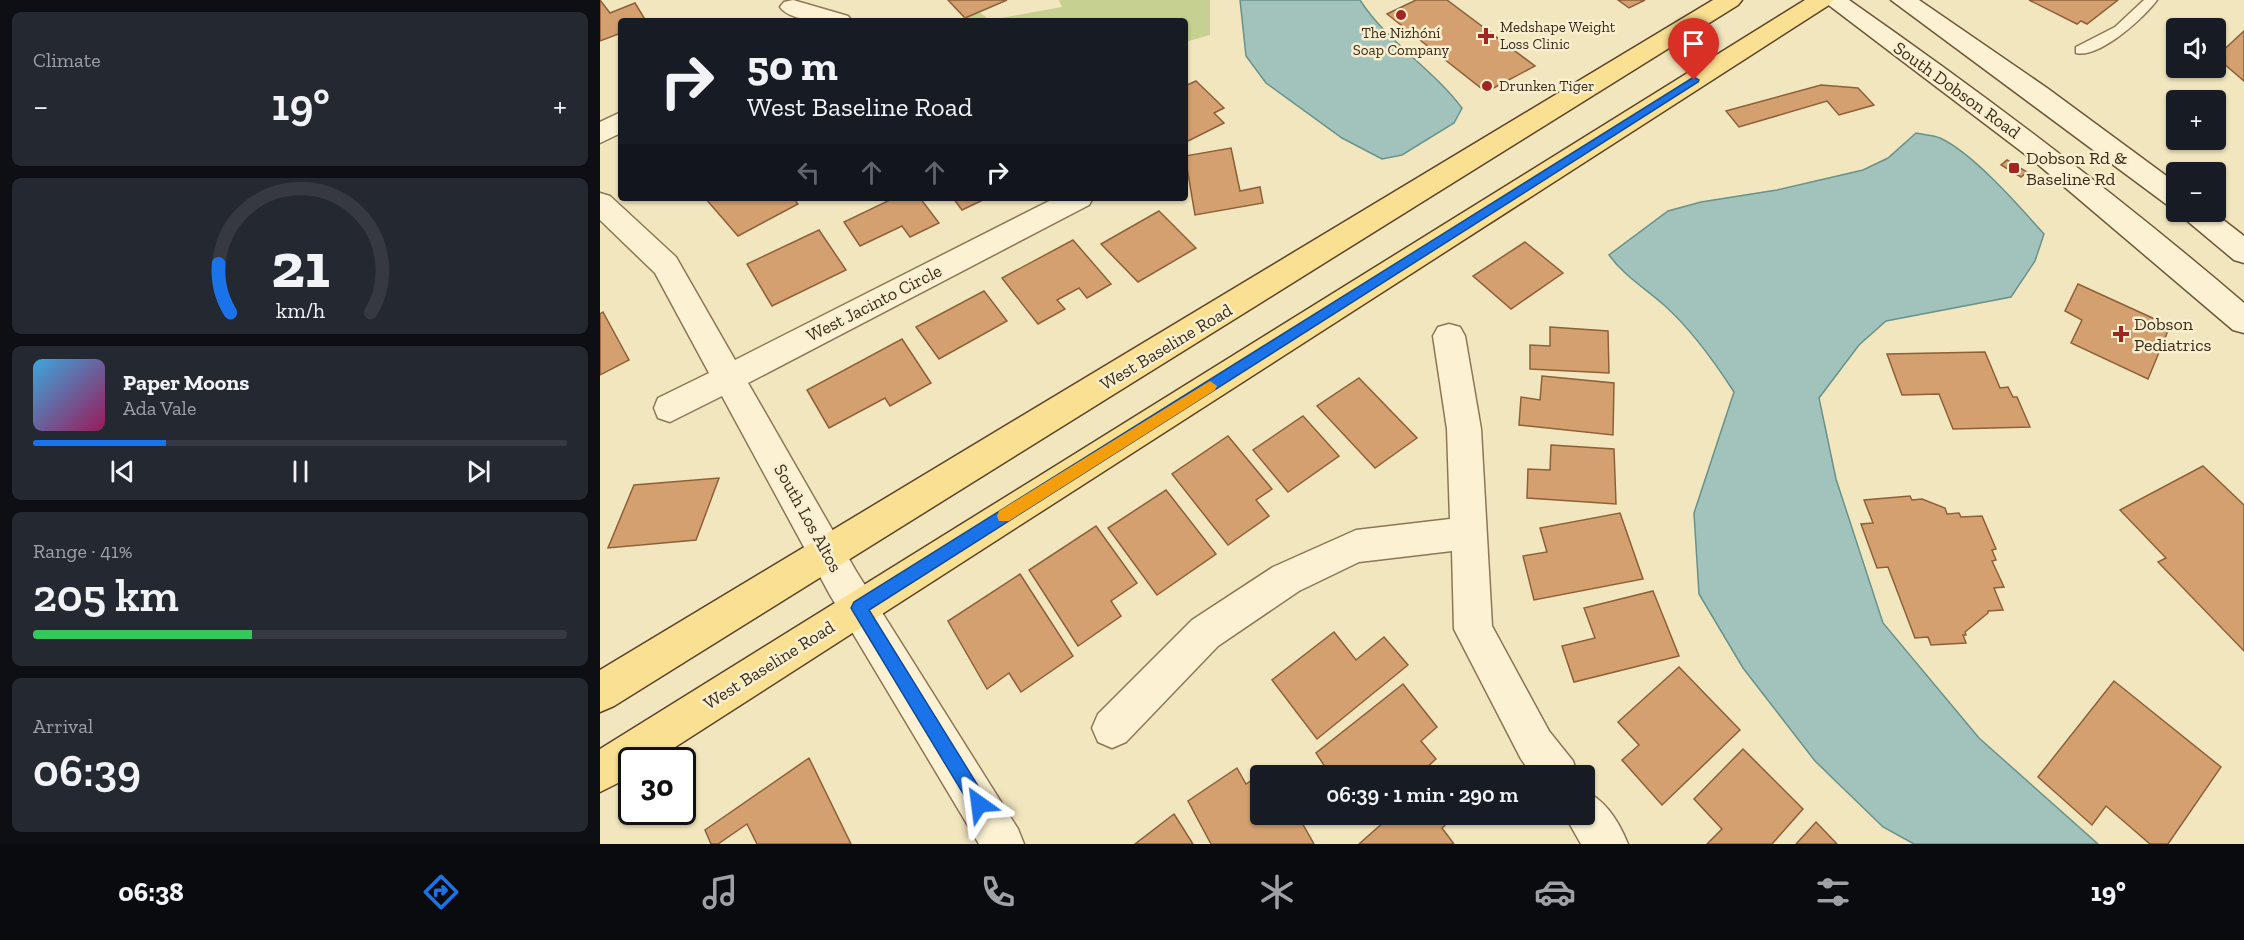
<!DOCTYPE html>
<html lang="en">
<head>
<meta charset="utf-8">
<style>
  body { margin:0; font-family:"Zilla Slab",serif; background:#242831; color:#f1f3f6; height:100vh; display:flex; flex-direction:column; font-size:22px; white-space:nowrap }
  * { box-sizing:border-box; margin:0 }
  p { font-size:20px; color:#9ea1a6 }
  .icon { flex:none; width:33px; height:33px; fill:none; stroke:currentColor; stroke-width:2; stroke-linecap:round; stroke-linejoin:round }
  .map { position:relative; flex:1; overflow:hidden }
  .details { display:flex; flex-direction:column; gap:12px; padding:12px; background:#0d0f14; width:600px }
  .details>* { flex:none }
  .hud { position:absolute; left:18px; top:18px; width:570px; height:183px; border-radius:6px; box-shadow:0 2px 4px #0004; background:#171b24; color:#f1f3f6; overflow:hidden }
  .tools { position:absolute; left:1566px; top:18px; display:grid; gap:12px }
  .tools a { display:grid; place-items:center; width:60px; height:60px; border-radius:6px; background:#171b24; box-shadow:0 2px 4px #0004; font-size:30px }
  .speed { position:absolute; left:18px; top:747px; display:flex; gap:12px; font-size:30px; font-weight:700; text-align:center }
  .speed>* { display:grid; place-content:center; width:78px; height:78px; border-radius:50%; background:#171b24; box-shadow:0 2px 4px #0004; line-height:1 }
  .speed .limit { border:3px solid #111; border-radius:9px; background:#fff; color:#111 }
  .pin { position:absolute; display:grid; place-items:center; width:51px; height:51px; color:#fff; margin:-62px -26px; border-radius:50% 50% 50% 0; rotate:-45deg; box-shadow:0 0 6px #0007 }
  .pin .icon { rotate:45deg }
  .me { position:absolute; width:66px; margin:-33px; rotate:329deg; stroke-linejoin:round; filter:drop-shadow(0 0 4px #0008) }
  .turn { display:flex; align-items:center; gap:21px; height:126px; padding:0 30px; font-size:27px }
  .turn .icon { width:78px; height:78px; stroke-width:2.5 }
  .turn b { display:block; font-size:42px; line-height:51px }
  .lanes { display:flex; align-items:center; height:57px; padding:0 30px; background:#0003; justify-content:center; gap:30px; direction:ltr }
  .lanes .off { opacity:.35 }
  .big { font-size:45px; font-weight:600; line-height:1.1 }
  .details .tile { flex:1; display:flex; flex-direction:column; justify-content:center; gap:9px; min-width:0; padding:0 21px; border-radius:9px; background:#242831 }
  .details .dial { align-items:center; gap:0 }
  .dial svg { height:156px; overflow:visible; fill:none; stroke:#363941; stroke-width:7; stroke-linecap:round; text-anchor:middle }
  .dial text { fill:#f1f3f6; stroke:none }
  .song { display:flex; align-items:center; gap:18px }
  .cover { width:72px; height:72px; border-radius:9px; background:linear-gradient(135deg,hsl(200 70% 55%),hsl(330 70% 35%)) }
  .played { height:6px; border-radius:3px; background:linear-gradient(90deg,#1a73e8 25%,#363941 25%) }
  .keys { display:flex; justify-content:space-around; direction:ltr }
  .heat { display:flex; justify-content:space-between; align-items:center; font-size:33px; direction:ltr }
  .charge { height:9px; border-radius:4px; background:linear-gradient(90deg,#34c759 41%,#363941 0) }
  .trip { position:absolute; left:650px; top:765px; width:345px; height:60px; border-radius:6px; background:#171b24; box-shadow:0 2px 4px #0004; font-weight:600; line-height:60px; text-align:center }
  .menu { display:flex; height:96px; justify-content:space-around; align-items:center; background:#090b0e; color:#9ea1a6 }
  .menu .icon { width:42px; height:42px }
  .menu .current { color:#1a73e8 }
  .menu b { font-size:27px; color:#f1f3f6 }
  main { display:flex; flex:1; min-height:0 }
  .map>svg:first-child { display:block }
  .green { fill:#c6d191 }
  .water { fill:#a2c3bc; stroke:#68928a; stroke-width:1.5 }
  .building { fill:#d4a070; stroke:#8e6038; stroke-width:1.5 }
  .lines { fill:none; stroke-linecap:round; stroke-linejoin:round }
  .service-casing { stroke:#8d7655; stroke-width:3 }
  .minor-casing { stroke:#8d7655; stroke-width:3 }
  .secondary-casing { stroke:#6e5738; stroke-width:3 }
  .primary-casing { stroke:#5a432a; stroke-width:3 }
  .service { fill:#fcf2d3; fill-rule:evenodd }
  .minor { fill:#fcf2d3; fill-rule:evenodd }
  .secondary { fill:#fcf2d3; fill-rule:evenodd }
  .primary { fill:#fae092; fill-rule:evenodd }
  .route { fill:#1a73e8; stroke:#114b97; stroke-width:1.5 }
  .slow { fill:#f59e0b }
  .poi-dot { fill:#a2261f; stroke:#f9efcf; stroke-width:2 }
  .labels { text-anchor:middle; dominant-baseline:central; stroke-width:5; stroke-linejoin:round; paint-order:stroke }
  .far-poi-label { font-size:15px; fill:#3a2c1b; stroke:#f9efcf; text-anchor:start }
  .street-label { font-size:18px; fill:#3a2c1b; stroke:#f9efcf }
  .poi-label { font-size:18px; fill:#3a2c1b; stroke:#f9efcf; text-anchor:start }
</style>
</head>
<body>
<main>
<section class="details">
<div class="tile"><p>Climate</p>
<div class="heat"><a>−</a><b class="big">19°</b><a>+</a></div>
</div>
<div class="tile dial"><svg viewBox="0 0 100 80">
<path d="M14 69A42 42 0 1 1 86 69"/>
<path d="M14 69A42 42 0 0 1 8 44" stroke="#1a73e8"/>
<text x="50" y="56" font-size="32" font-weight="700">21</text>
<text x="50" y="72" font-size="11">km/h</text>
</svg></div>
<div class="tile">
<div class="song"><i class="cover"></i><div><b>Paper Moons</b><p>Ada Vale</p></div></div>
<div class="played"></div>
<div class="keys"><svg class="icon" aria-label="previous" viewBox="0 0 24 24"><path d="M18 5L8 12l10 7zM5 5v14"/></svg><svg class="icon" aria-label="pause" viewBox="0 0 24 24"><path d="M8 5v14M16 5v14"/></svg><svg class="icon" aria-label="next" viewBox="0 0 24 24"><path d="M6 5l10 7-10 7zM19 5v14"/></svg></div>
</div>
<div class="tile"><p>Range · 41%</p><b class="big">205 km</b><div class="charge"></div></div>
<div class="tile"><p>Arrival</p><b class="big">06:39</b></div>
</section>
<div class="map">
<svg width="1644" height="844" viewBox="0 0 1644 844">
  <rect width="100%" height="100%" fill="#f2e6be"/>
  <polygon class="green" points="459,0 610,0 610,35 585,42 585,21 358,21 379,12 390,20 462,7"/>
  <g class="water">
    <path d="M 640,0 L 760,0 C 787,42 832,68 862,108 L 854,123 L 802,155 L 782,159 L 742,138 L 666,83 L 646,56 Z"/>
    <path d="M 1316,133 C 1324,135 1333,135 1340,138 C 1373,153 1420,207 1444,234 L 1435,261 L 1411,297 L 1286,321 L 1259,345 L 1219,398 L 1236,479 L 1283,623 L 1379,738 L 1498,844 L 1314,844 L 1283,827 L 1215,761 L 1143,668 L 1099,594 L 1094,513 L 1134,392 C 1114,361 1092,330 1064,305 C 1045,288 1024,276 1009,255 L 1068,211 L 1101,202 L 1177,190 L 1263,170 L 1288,158 Z"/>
  </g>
  <g class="building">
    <polygon points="0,0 10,13 35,3 46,21 21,21 21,33 0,41"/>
    <polygon points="348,0 407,0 365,18"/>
    <polygon points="816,0 847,0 935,66 886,92 787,14"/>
    <polygon points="1018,0 1045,0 1029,8"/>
    <polygon points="1429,0 1518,0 1487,24 1481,21 1477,24"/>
    <polygon points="1644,31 1644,81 1616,57"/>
    <polygon points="596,81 624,108 614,113 624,123 586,142 585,86"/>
    <polygon points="1221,85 1258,88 1274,105 1239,115 1227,101 1139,127 1126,111"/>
    <polygon points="631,148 640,191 660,187 663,203 595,215 585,156"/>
    <polygon points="1407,160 1427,172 1421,177 1401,165"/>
    <polygon points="105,198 193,198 198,204 138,236"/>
    <polygon points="294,198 320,198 339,223 310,237 302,226 260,246 244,222"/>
    <polygon points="353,198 387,198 362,210"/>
    <polygon points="559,211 596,248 538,282 501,244"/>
    <polygon points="219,230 246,270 172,306 147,264"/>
    <polygon points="473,240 511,284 487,298 479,288 457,300 465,309 438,324 402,278"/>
    <polygon points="925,242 963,273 911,309 873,276"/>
    <polygon points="1478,284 1570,326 1548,379 1471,343 1482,320 1465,311"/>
    <polygon points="384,291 407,321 339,359 316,327"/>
    <polygon points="3,312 29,360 0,375 0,314"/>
    <polygon points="950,327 1008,331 1009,373 930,369 930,345 950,346"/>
    <polygon points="302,339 331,383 290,406 285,398 229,428 207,390"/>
    <polygon points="1385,352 1400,388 1408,387 1413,397 1417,397 1430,427 1353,429 1339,394 1302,395 1287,354"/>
    <polygon points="942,376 1014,383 1013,435 919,425 921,397 940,400"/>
    <polygon points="759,378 817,438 775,468 717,406"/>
    <polygon points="703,416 739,456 688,492 653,450"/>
    <polygon points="628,436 672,489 656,500 669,516 628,545 572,474"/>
    <polygon points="951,445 1014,449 1016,504 927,498 928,469 950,470"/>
    <polygon points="1603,466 1644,505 1644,651 1558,562 1566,558 1520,510"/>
    <polygon points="119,478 96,540 8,548 34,485"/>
    <polygon points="566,490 616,554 557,595 508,528"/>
    <polygon points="1310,496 1312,500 1322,499 1345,508 1347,514 1359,513 1361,517 1382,516 1396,549 1392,550 1396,560 1392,561 1404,587 1394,588 1403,610 1388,611 1388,613 1365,632 1366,635 1363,635 1366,643 1331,645 1328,637 1315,638 1288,567 1277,568 1261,524 1273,523 1264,500"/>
    <polygon points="1020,513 1043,579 934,600 923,556 947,552 940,528"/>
    <polygon points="496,526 537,583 511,601 521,616 478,646 429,570"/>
    <polygon points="420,574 473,656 421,692 409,673 387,689 348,621"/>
    <polygon points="1053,591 1079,656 974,682 962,646 995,638 984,608"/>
    <polygon points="734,632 756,660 784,637 808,665 717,739 672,680"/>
    <polygon points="1079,667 1140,730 1062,805 1022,760 1039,745 1018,722"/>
    <polygon points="1514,681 1621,767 1568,844 1550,844 1506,806 1492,825 1438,777"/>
    <polygon points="803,684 837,727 821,741 836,759 817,776 731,776 716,753"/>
    <polygon points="1143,749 1203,809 1172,844 1107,844 1122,829 1094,799"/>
    <polygon points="209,758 251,844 157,844 147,824 118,844 111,844 105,830"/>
    <polygon points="637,768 646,784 669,768 674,776 660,776 660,814 697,814 714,844 611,844 588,801"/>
    <polygon points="574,814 593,844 535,844"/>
    <polygon points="793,814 857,814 842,828 854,844 759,844"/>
    <polygon points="1216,822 1237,844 1196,844"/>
  </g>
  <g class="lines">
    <g class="service-casing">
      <path id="service" d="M 1544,0 L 1557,0 C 1545,17 1499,59 1476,53 L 1476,47 L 1515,27 Z"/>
    </g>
    <g class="minor-casing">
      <g id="minor">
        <path d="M 193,0 L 248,16 L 252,21 C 234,21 192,24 180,7 L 184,2 Z"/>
        <polygon points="21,112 21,133 0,143 0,122"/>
        <polygon points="0,193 10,196 76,257 135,360 455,198 493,198 489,205 148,383 256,571 418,829 424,844 379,844 230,595 122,396 70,422 58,418 54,408 58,398 109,373 55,273 0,220"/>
        <polygon points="849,324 860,327 865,336 881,429 892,626 949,731 973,761 978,776 933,776 921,759 854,629 852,551 759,562 699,591 618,646 526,742 512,748 498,742 492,728 498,714 592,620 673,567 756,530 850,519 847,429 833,336 838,327"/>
        <path d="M 984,791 C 1006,800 1019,822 1028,844 L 981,844 L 964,814 L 984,814 Z"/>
      </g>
    </g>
    <g class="secondary-casing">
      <g id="secondary">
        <path d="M 1222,0 L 1249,0 C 1385,95 1518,195 1644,303 L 1644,333 L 1633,330 L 1434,161 Z"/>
        <polygon points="1291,0 1319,0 1447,88 1576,183 1576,207 1566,204"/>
        <polygon points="1581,212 1613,212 1644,236 1644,263 1634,260 1585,219"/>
      </g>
    </g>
    <g class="primary-casing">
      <g id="primary">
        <polygon points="1113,0 1142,0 1138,5 14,706 0,712 0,670"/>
        <polygon points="1205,0 1233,0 1229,5 55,760 32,760 32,776 0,792 0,749"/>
      </g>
    </g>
    <use href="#service" class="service"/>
    <use href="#minor" class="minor"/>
    <use href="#secondary" class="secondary"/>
    <use href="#primary" class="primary"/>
  </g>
  <polygon class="route" points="1094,77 1099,80 1098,82 269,610 385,797 387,804 385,810 379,812 373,810 254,613 251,608 254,602"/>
  <polygon class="slow" points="610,381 617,386 615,390 409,521 399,521 397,516 399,511"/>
  <g class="poi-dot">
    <circle cx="801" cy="15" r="6"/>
    <path d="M883 27h6v6h6v6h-6v6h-6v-6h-6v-6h6z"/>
    <circle cx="887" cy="86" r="6"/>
    <rect x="1408" y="162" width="12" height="12" rx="3"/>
    <path d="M1518 325h6v6h6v6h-6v6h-6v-6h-6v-6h6z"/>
  </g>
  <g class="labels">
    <g class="far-poi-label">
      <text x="900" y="27">Medshape Weight<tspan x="900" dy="17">Loss Clinic</tspan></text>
      <text x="801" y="33" text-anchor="middle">The Nizhóní<tspan x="801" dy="17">Soap Company</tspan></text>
      <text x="899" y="86">Drunken Tiger</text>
    </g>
    <g class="street-label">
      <text transform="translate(1357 90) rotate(36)">South Dobson Road</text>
      <text transform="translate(274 303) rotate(-27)">West Jacinto Circle</text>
      <text transform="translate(566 347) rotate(-31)">West Baseline Road</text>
      <text transform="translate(208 518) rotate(61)">South Los Altos</text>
      <text transform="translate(169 665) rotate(-32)">West Baseline Road</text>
    </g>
    <g class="poi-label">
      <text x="1426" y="158">Dobson Rd &amp;<tspan x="1426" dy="21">Baseline Rd</tspan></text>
      <text x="1534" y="324">Dobson<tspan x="1534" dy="21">Pediatrics</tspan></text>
    </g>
  </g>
</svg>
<div class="tools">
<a><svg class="icon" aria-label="sound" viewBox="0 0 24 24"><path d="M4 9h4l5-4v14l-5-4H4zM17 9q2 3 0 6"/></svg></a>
<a>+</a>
<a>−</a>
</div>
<div class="speed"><div class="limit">30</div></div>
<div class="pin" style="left:1094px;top:80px;background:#d93025"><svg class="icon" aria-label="arrive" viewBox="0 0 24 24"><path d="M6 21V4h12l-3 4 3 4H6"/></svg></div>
<svg class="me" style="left:379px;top:804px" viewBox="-20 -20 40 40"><path d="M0-17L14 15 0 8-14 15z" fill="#1a73e8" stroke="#fff" stroke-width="4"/></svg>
<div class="trip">06:39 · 1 min · 290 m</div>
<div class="hud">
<div class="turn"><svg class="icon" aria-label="right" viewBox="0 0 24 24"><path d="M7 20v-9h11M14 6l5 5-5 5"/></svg><div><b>50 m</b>West Baseline Road</div></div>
<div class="lanes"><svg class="icon off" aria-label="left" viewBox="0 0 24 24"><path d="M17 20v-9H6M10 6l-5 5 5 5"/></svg><svg class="icon off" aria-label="ahead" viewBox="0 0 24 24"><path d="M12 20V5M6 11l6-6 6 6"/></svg><svg class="icon off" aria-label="ahead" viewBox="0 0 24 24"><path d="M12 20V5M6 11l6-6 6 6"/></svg><svg class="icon" aria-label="right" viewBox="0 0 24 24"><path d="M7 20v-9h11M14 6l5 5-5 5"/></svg></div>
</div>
</div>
</main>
<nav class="menu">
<b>06:38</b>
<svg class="icon current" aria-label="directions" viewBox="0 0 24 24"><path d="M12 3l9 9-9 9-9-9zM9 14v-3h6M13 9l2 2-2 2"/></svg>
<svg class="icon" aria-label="music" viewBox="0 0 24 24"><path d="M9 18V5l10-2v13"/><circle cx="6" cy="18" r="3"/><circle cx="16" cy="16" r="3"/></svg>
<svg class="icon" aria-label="phone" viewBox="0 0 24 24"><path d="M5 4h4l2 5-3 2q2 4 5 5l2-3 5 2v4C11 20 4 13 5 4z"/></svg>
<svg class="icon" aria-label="climate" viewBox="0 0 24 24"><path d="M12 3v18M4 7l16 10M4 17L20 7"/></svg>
<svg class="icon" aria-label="car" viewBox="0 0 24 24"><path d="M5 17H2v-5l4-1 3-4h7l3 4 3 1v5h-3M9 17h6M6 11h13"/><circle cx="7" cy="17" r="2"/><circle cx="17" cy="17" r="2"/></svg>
<svg class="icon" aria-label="filters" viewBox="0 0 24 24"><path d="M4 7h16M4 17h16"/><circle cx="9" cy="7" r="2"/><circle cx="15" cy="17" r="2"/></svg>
<b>19°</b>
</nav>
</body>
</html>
